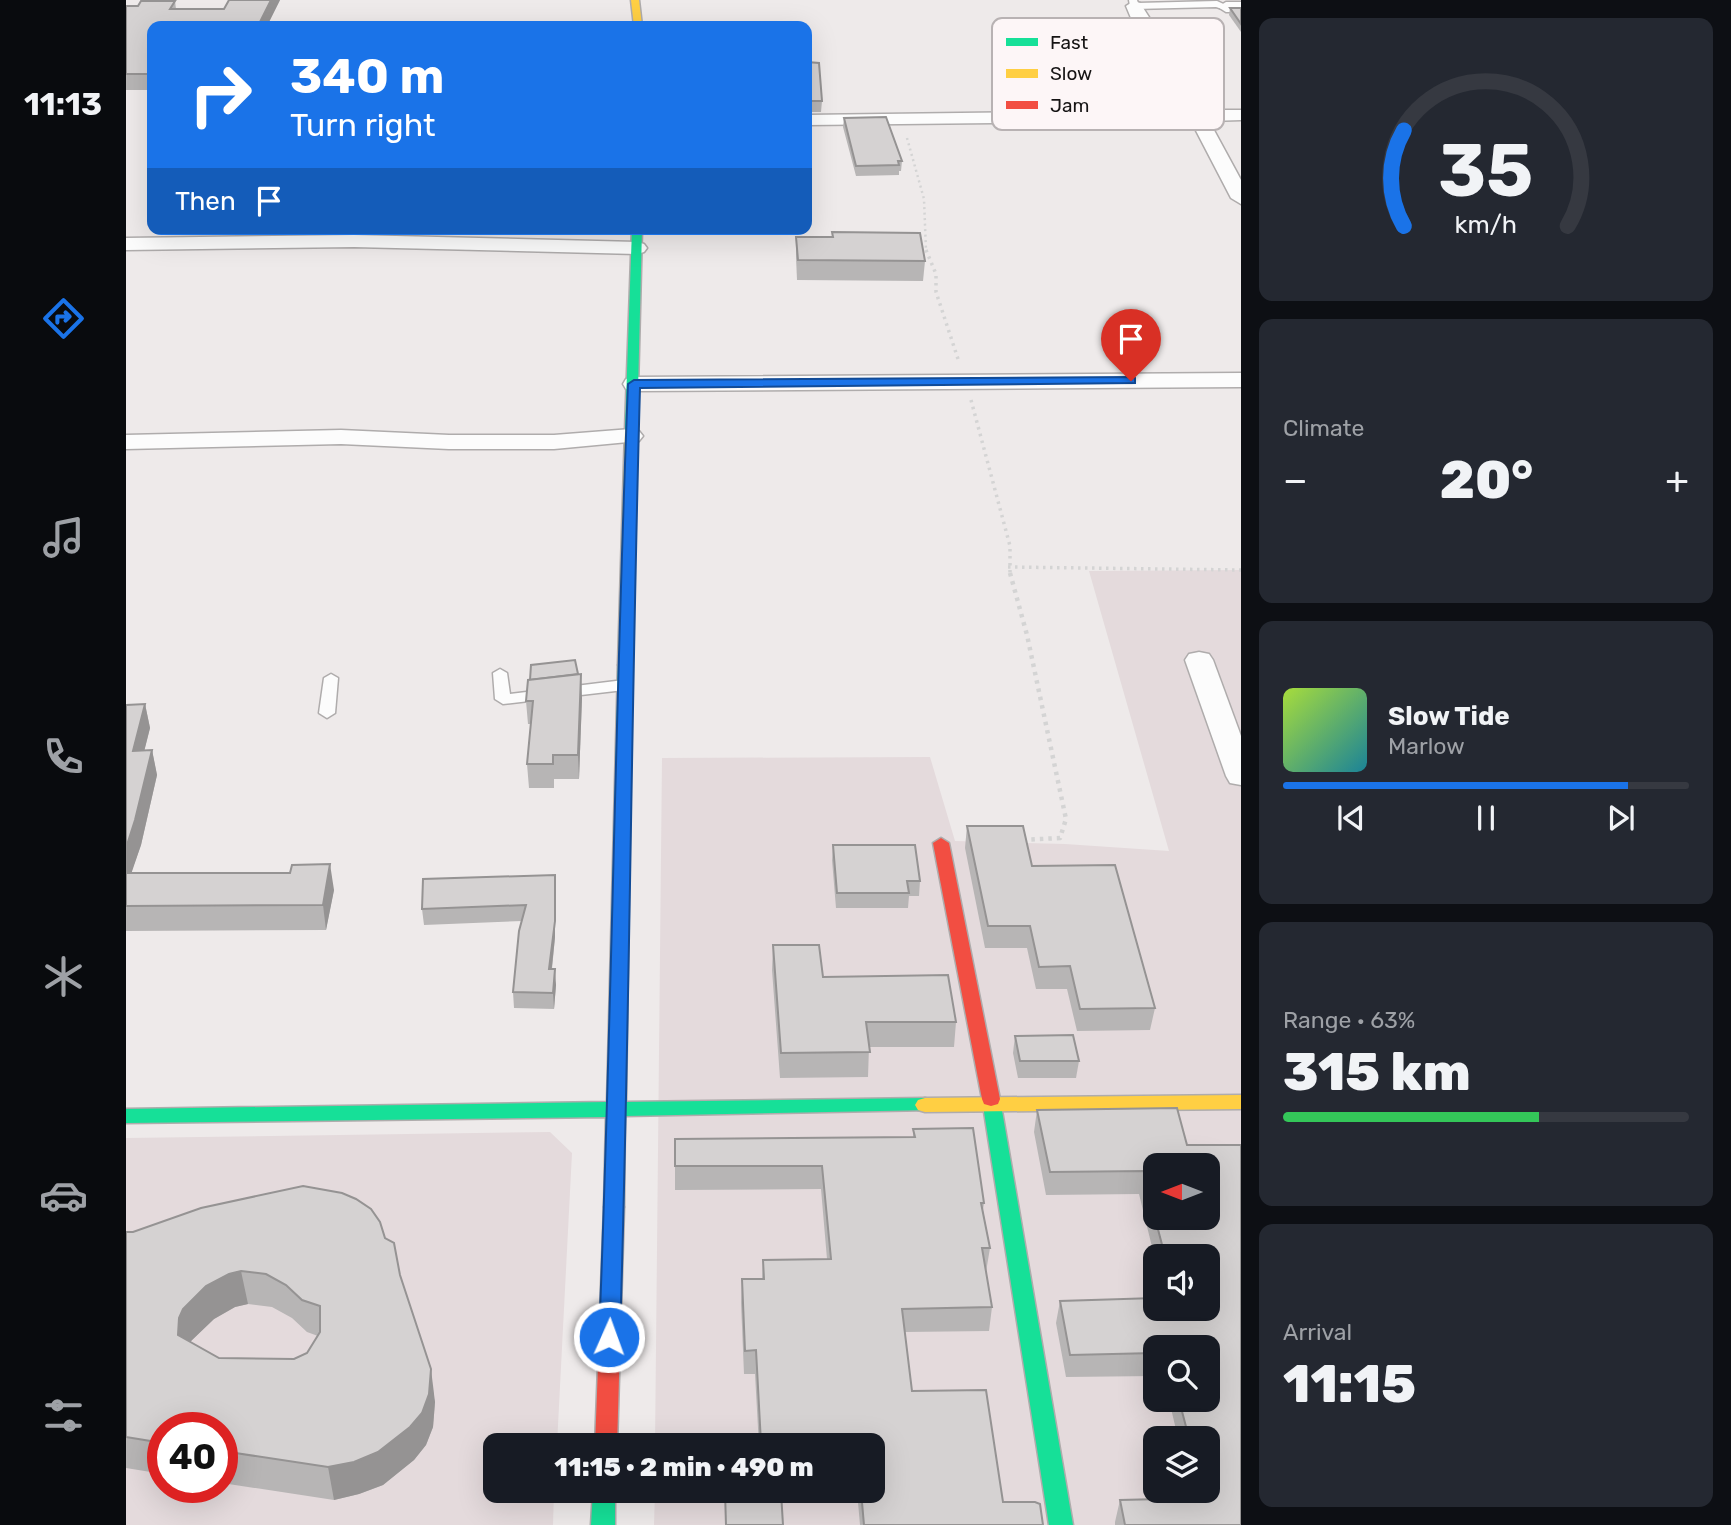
<!DOCTYPE html>
<html lang="en">
<head>
<meta charset="utf-8">
<style>
  body { margin:0; font-family:Rubik,sans-serif; background:#242831; color:#f1f3f6; height:100vh; display:flex; flex-direction:column; font-size:26px; white-space:nowrap }
  * { box-sizing:border-box; margin:0 }
  p { font-size:23px; color:#9ea1a6 }
  .icon { flex:none; width:38px; height:38px; fill:none; stroke:currentColor; stroke-width:2; stroke-linecap:round; stroke-linejoin:round }
  .map { position:relative; flex:1; overflow:hidden }
  .side { display:flex; flex-direction:column; gap:18px; padding:18px; background:#0d0f14; width:490px }
  .side>* { flex:none }
  .hud { position:absolute; left:21px; top:21px; width:665px; height:214px; border-radius:14px; box-shadow:0 7px 28px #0002; background:#1a73e8; color:#fff; overflow:hidden }
  .needle { width:46px; rotate:270deg }
  .fabs { position:absolute; left:1017px; top:1153px; display:grid; gap:14px }
  .fabs a { display:grid; place-items:center; width:77px; height:77px; border-radius:14px; background:#171b24; box-shadow:0 7px 28px #0002; font-size:35px }
  .speed { position:absolute; left:21px; top:1412px; display:flex; gap:14px; font-size:35px; font-weight:700; text-align:center }
  .speed>* { display:grid; place-content:center; width:91px; height:91px; border-radius:50%; background:#171b24; box-shadow:0 7px 28px #0002; line-height:1 }
  .speed .limit { border:10px solid #d22; background:#fff; color:#111 }
  .pin { position:absolute; display:grid; place-items:center; width:60px; height:60px; color:#fff; margin:-72px -30px; border-radius:50% 50% 50% 0; rotate:-45deg; box-shadow:0 0 7px #0007 }
  .pin .icon { rotate:45deg }
  .me { position:absolute; width:77px; margin:-38px; rotate:2deg; stroke-linejoin:round; filter:drop-shadow(0 0 5px #0008) }
  .turn { display:flex; align-items:center; gap:24px; height:147px; padding:0 28px; font-size:32px }
  .turn .icon { width:91px; height:91px; stroke-width:2.5 }
  .turn b { display:block; font-size:49px; line-height:60px }
  .then { display:flex; align-items:center; height:66px; padding:0 28px; background:#0003; gap:14px; font-size:26px }
  .big { font-size:52px; font-weight:800; line-height:1.1 }
  .side .card { flex:1; display:flex; flex-direction:column; justify-content:center; gap:10px; min-width:0; padding:0 24px; border-radius:14px; background:#242831 }
  .side .dial { align-items:center; gap:0 }
  .dial svg { height:182px; overflow:visible; fill:none; stroke:#363941; stroke-width:7; stroke-linecap:round; text-anchor:middle }
  .dial text { fill:#f1f3f6; stroke:none }
  .song { display:flex; align-items:center; gap:21px }
  .cover { width:84px; height:84px; border-radius:10px; background:linear-gradient(135deg,hsl(80 70% 55%),hsl(190 70% 35%)) }
  .played { height:7px; border-radius:4px; background:linear-gradient(90deg,#1a73e8 85%,#363941 85%) }
  .keys { display:flex; justify-content:space-around; direction:ltr }
  .heat { display:flex; justify-content:space-between; align-items:center; font-size:38px; direction:ltr }
  .charge { height:10px; border-radius:5px; background:linear-gradient(90deg,#34c759 63%,#363941 0) }
  .trip { position:absolute; left:357px; top:1433px; width:402px; height:70px; border-radius:14px; background:#171b24; box-shadow:0 7px 28px #0002; font-weight:800; line-height:70px; text-align:center }
  main { display:flex; flex:1; min-height:0 }
  .menu { display:flex; flex-direction:column; width:126px; justify-content:space-around; align-items:center; background:#090b0e; color:#9ea1a6 }
  .menu .icon { width:49px; height:49px }
  .menu .active { color:#1a73e8 }
  .menu b { font-size:32px; color:#f1f3f6 }
  .map>svg:first-child { display:block }
  .built { fill:#e4dadc; fill-rule:evenodd }
  .lines { fill:none; stroke-linecap:round; stroke-linejoin:round }
  .lane-casing { stroke:#afacac; stroke-width:3 }
  .street-casing { stroke:#afacac; stroke-width:3 }
  .fast-casing { stroke:#afacac; stroke-width:3 }
  .slow-casing { stroke:#afacac; stroke-width:3 }
  .jam-casing { stroke:#afacac; stroke-width:3 }
  .path-far2 { stroke:#d4d4d4; stroke-width:2.5; stroke-dasharray:2 3.5; stroke-linecap:butt }
  .path-far1 { stroke:#d4d4d4; stroke-width:3.5; stroke-dasharray:2.5 4.5; stroke-linecap:butt }
  .path { stroke:#d4d4d4; stroke-width:4.5; stroke-dasharray:3.5 5; stroke-linecap:butt }
  .lane { fill:#fcfcfc; fill-rule:evenodd }
  .street { fill:#fcfcfc; fill-rule:evenodd }
  .fast { fill:#16e098; fill-rule:evenodd }
  .slow { fill:#ffcf43; fill-rule:evenodd }
  .jam { fill:#f24e42; fill-rule:evenodd }
  .wall { fill:#b7b5b5; fill-rule:evenodd }
  .shaded-wall { fill:#959393 }
  .building { fill:#d5d2d2; stroke:#959393; stroke-width:2; fill-rule:evenodd }
  .route { fill:#1a73e8; stroke:#114b97; stroke-width:2 }
  .key { fill:#fdf6f7; stroke:#b8b2b3; stroke-width:2 }
  .key-label { font-size:19px; fill:#161414 }
</style>
</head>
<body>
<main>
<nav class="menu">
<b>11:13</b>
<svg class="icon active" aria-label="directions" viewBox="0 0 24 24"><path d="M12 3l9 9-9 9-9-9zM9 14v-3h6M13 9l2 2-2 2"/></svg>
<svg class="icon" aria-label="music" viewBox="0 0 24 24"><path d="M9 18V5l10-2v13"/><circle cx="6" cy="18" r="3"/><circle cx="16" cy="16" r="3"/></svg>
<svg class="icon" aria-label="phone" viewBox="0 0 24 24"><path d="M5 4h4l2 5-3 2q2 4 5 5l2-3 5 2v4C11 20 4 13 5 4z"/></svg>
<svg class="icon" aria-label="climate" viewBox="0 0 24 24"><path d="M12 3v18M4 7l16 10M4 17L20 7"/></svg>
<svg class="icon" aria-label="car" viewBox="0 0 24 24"><path d="M5 17H2v-5l4-1 3-4h7l3 4 3 1v5h-3M9 17h6M6 11h13"/><circle cx="7" cy="17" r="2"/><circle cx="17" cy="17" r="2"/></svg>
<svg class="icon" aria-label="filters" viewBox="0 0 24 24"><path d="M4 7h16M4 17h16"/><circle cx="9" cy="7" r="2"/><circle cx="15" cy="17" r="2"/></svg>
</nav>
<div class="map">
<svg width="1115" height="1525" viewBox="0 0 1115 1525">
  <rect width="100%" height="100%" fill="#eeeaea"/>
  <g class="built">
    <path d="M 1115,570 L 1115,1525 L 528,1525 L 529,1491 L 747,1491 L 747,1446 L 529,1445 L 536,758 L 804,757 L 829,841 L 939,844 L 1043,851 L 963,571 ZM 1029,1166 L 1082,1166 L 1082,1218 L 1029,1218 ZM 1029,1256 L 1082,1256 L 1082,1309 L 1029,1309 ZM 1029,1348 L 1082,1348 L 1082,1400 L 1029,1400 ZM 1029,1438 L 1082,1438 L 1082,1491 L 1029,1491 Z"/>
    <path d="M 424,1132 L 446,1153 L 431,1445 L 369,1446 L 369,1491 L 428,1491 L 427,1525 L 0,1525 L 0,1138 ZM 37,1428 L 96,1428 L 96,1488 L 37,1488 Z"/>
  </g>
  <g class="lines">
    <g class="lane-casing">
      <g id="lane">
        <polygon points="1003,0 1011,0 1012,3 1091,1 1104,7 1100,10 1090,7 1008,9 1004,6"/>
        <polygon points="374,669 381,673 384,694 498,680 506,685 498,690 377,704 369,699 367,673"/>
        <polygon points="205,674 212,678 209,713 201,718 193,713 198,678"/>
      </g>
    </g>
    <g class="street-casing">
      <g id="street">
        <polygon points="1008,1 1014,3 1042,47 1077,110 1115,110 1115,120 1083,121 1115,180 1115,204 1105,198 1065,121 681,125 681,115 1059,110 1026,47 1005,18 1000,6"/>
        <polygon points="1115,2 1115,12 1100,12 1092,7 1100,2"/>
        <polygon points="228,235 511,242 518,244 521,248 518,252 511,254 228,247 0,250 0,238"/>
        <polygon points="1115,373 1115,387 508,391 500,389 497,384 500,379 508,377"/>
        <polygon points="505,429 513,431 517,436 513,441 428,449 323,449 215,444 0,449 0,435 215,430 323,435 428,435"/>
        <polygon points="1073,652 1083,654 1087,660 1115,736 1115,785 1104,783 1100,776 1059,660 1063,654"/>
      </g>
    </g>
    <g class="fast-casing">
      <g id="fast">
        <polygon points="506,229 516,229 511,430 505,434 499,430"/>
        <polygon points="499,661 506,665 500,1102 799,1098 806,1100 809,1105 806,1110 499,1116 498,1207 495,1213 488,1215 481,1213 478,1207 480,1117 0,1123 0,1109 481,1102 492,665"/>
        <polygon points="865,1092 872,1094 874,1099 947,1525 923,1525 856,1099 858,1094"/>
        <polygon points="467,1491 489,1491 489,1525 465,1525"/>
      </g>
    </g>
    <g class="slow-casing">
      <g id="slow">
        <polygon points="505,0 513,0 516,26 508,26"/>
        <polygon points="505,426 511,430 506,665 499,669 492,665 499,430"/>
        <polygon points="1115,1095 1115,1109 799,1112 792,1110 789,1105 792,1100 799,1098"/>
      </g>
    </g>
    <g class="jam-casing">
      <g id="jam">
        <polygon points="815,838 823,843 874,1099 872,1104 865,1106 858,1104 856,1099 807,843"/>
        <polygon points="488,1199 495,1201 498,1207 491,1446 469,1446 478,1207 481,1201"/>
      </g>
    </g>
    <polyline class="path-far2" points="781,138 798,199 800,251"/>
    <g class="path-far1">
      <polyline points="800,250 810,274 810,292 833,362"/>
      <polyline points="845,400 884,546 884,574"/>
      <polyline points="882,567 1115,570"/>
    </g>
    <polyline class="path" points="884,573 901,635 940,819 934,838 896,840"/>
    <use href="#lane" class="lane"/>
    <use href="#street" class="street"/>
    <use href="#fast" class="fast"/>
    <use href="#slow" class="slow"/>
    <use href="#jam" class="jam"/>
  </g>
  <g class="wall">
    <polygon points="154,0 141,26 26,26 26,90 0,90 0,6 12,6 49,1 50,9 98,9"/>
    <polygon points="1104,8 1115,8 1115,32 1103,15"/>
    <polygon points="681,62 696,101 695,112 681,112"/>
    <polygon points="718,118 776,161 775,171 773,171 773,175 730,176 717,127"/>
    <polygon points="670,237 799,261 797,281 671,280 670,257"/>
    <polygon points="456,698 453,779 428,779 428,788 403,788 401,764 405,724 402,724 400,701"/>
    <polygon points="19,704 24,728 18,751 26,750 31,775 15,845 5,873 208,890 200,930 0,931 0,705"/>
    <polygon points="841,826 906,866 1029,1008 1024,1030 951,1031 941,989 910,989 901,948 859,948 839,848"/>
    <polygon points="707,845 794,881 793,896 783,896 782,908 710,908 706,860"/>
    <polygon points="429,875 429,937 426,969 430,985 428,1009 388,1008 387,992 396,921 298,925 296,909"/>
    <polygon points="647,945 697,977 830,1022 828,1047 743,1047 742,1077 654,1078 646,970"/>
    <polygon points="889,1036 953,1061 950,1078 892,1078 887,1053"/>
    <path d="M 1051,1108 L 1061,1145 L 1115,1145 L 1115,1525 L 989,1525 L 989,1522 L 994,1500 L 1066,1498 L 1064,1491 L 1082,1491 L 1082,1438 L 1052,1438 L 1043,1400 L 1082,1400 L 1082,1348 L 1029,1348 L 1029,1376 L 940,1377 L 930,1323 L 934,1301 L 1029,1298 L 1029,1309 L 1082,1309 L 1082,1256 L 1029,1256 L 1029,1259 L 1013,1194 L 920,1195 L 908,1132 L 911,1110 ZM 1029,1166 L 1082,1166 L 1082,1218 L 1029,1218 Z"/>
    <polygon points="787,1129 858,1203 857,1210 864,1248 860,1272 866,1307 863,1331 779,1332 786,1391 877,1502 917,1525 734,1525 731,1491 747,1491 747,1446 633,1446 629,1374 618,1374 615,1303 616,1279 636,1279 637,1260 701,1259 695,1189 549,1190 549,1139 787,1137"/>
    <path d="M 0,1232 L 259,1238 L 274,1275 L 309,1402 L 307,1427 L 300,1445 L 288,1460 L 257,1485 L 233,1494 L 208,1500 L 96,1483 L 96,1428 L 37,1428 L 37,1474 L 0,1468 ZM 122,1304 L 146,1307 L 166,1318 L 181,1332 L 192,1336 L 181,1353 L 168,1359 L 93,1358 L 64,1342 L 88,1319 L 109,1307 Z"/>
    <polygon points="599,1492 657,1525 599,1525"/>
  </g>
  <g class="shaded-wall">
    <polygon points="145,0 154,0 141,26 132,26"/>
    <polygon points="455,674 456,698 453,779 452,755"/>
    <polygon points="19,704 24,728 12,776 7,751"/>
    <polygon points="26,750 31,775 15,845 0,889 0,848"/>
    <polygon points="204,864 208,890 200,930 197,905"/>
    <polygon points="429,875 429,937 424,985 423,969"/>
    <polygon points="429,969 430,985 428,1009 427,993"/>
    <polygon points="115,1271 122,1304 109,1307 88,1319 65,1341 61,1350 52,1335 53,1318 57,1309 80,1286 103,1274"/>
    <polygon points="305,1369 309,1402 307,1427 300,1445 288,1460 257,1485 233,1494 208,1500 202,1467"/>
  </g>
  <g class="building">
    <polygon points="103,0 145,0 132,26 26,26 26,74 0,74 0,6 12,6 15,1 49,1 44,9 98,9"/>
    <polygon points="1104,8 1115,8 1115,24"/>
    <polygon points="681,62 693,63 696,101 681,101"/>
    <polygon points="760,117 776,161 772,161 773,165 730,166 718,118"/>
    <polygon points="706,232 794,233 799,261 672,260 670,237 707,237"/>
    <polygon points="449,660 452,674 404,680 405,665"/>
    <polygon points="455,674 452,755 427,755 427,764 401,764 407,701 400,701 402,680"/>
    <polygon points="19,704 7,751 26,750 9,820 0,848 0,705"/>
    <polygon points="841,826 897,826 906,866 989,865 1029,1008 954,1009 944,966 913,967 904,926 862,926"/>
    <polygon points="707,845 789,845 794,881 781,881 783,893 711,893"/>
    <polygon points="204,864 197,905 0,906 0,873 164,873 166,865"/>
    <polygon points="429,875 429,921 423,969 429,969 427,993 387,992 393,931 400,905 296,909 297,879"/>
    <polygon points="647,945 693,945 697,977 822,975 830,1022 740,1022 744,1052 655,1053"/>
    <polygon points="947,1035 953,1061 894,1061 889,1036"/>
    <polygon points="1051,1108 1061,1145 1115,1145 1115,1525 999,1525 994,1500 1077,1498 1075,1491 1082,1491 1082,1438 1063,1438 1053,1400 1082,1400 1082,1348 1029,1348 1029,1353 944,1355 934,1301 1029,1298 1029,1309 1082,1309 1082,1256 1039,1256 1029,1218 1082,1218 1082,1166 1029,1166 1029,1217 1018,1171 924,1172 911,1110"/>
    <polygon points="847,1128 858,1203 855,1203 864,1248 856,1248 866,1307 776,1309 786,1391 860,1390 877,1502 909,1502 914,1504 917,1525 738,1525 735,1491 747,1491 747,1446 732,1446 731,1441 635,1443 630,1350 619,1351 616,1279 638,1279 637,1260 705,1259 696,1166 549,1166 549,1139 789,1137 787,1129"/>
    <path d="M 177,1186 L 216,1193 L 230,1199 L 245,1209 L 254,1222 L 259,1238 L 268,1243 L 274,1275 L 305,1369 L 303,1394 L 296,1413 L 284,1427 L 252,1452 L 228,1462 L 202,1467 L 96,1451 L 96,1428 L 37,1428 L 37,1443 L 0,1437 L 0,1232 L 7,1232 L 75,1208 ZM 115,1271 L 140,1274 L 160,1285 L 176,1300 L 194,1306 L 194,1332 L 181,1353 L 168,1359 L 93,1358 L 52,1335 L 53,1318 L 57,1309 L 80,1286 L 103,1274 Z"/>
    <polygon points="599,1492 655,1492 657,1525 600,1525"/>
  </g>
  <path class="route" d="M 1005,377 L 1009,378 L 1009,383 L 514,388 C 505,704 504,1020 494,1337 L 491,1343 L 483,1346 L 476,1343 L 473,1337 C 486,1019 489,702 502,384 L 508,380 Z"/>
  <rect x="866" y="18" width="232" height="112" rx="10" class="key"/>
  <rect x="880" y="38" width="32" height="8" fill="#16e098"/>
  <rect x="880" y="69" width="32" height="9" fill="#ffcf43"/>
  <rect x="880" y="101" width="32" height="8" fill="#f24e42"/>
  <g class="key-label">
    <text x="924" y="49">Fast</text>
    <text x="924" y="80">Slow</text>
    <text x="924" y="112">Jam</text>
  </g>
</svg>
<div class="fabs">
<a><svg class="needle" viewBox="-14 -14 28 28"><path d="M0-13l5 13h-10z" fill="#e53935"/><path d="M0 13l5-13h-10z" fill="#9ea1a6"/></svg></a>
<a><svg class="icon" aria-label="sound" viewBox="0 0 24 24"><path d="M4 9h4l5-4v14l-5-4H4zM17 9q2 3 0 6"/></svg></a>
<a><svg class="icon" aria-label="search" viewBox="0 0 24 24"><circle cx="10" cy="10" r="6"/><path d="M15 15l6 6"/></svg></a>
<a><svg class="icon" aria-label="layers" viewBox="0 0 24 24"><path d="M12 4l9 5-9 5-9-5zM3 14l9 5 9-5"/></svg></a>
</div>
<div class="speed"><div class="limit">40</div></div>
<div class="pin" style="left:1005px;top:381px;background:#d93025"><svg class="icon" aria-label="arrive" viewBox="0 0 24 24"><path d="M6 21V4h12l-3 4 3 4H6"/></svg></div>
<svg class="me" style="left:483px;top:1337px" viewBox="-20 -20 40 40"><circle r="17" fill="#1a73e8" stroke="#fff" stroke-width="3"/><path d="M0-11L8 9 0 5-8 9z" fill="#fff"/></svg>
<div class="trip">11:15 · 2 min · 490 m</div>
<div class="hud">
<div class="turn"><svg class="icon" aria-label="right" viewBox="0 0 24 24"><path d="M7 20v-9h11M14 6l5 5-5 5"/></svg><div><b>340 m</b>Turn right</div></div>
<div class="then">Then<svg class="icon" aria-label="arrive" viewBox="0 0 24 24"><path d="M6 21V4h12l-3 4 3 4H6"/></svg></div>
</div>
</div>
<section class="side">
<div class="card dial"><svg viewBox="0 0 100 80">
<path d="M14 69A42 42 0 1 1 86 69"/>
<path d="M14 69A42 42 0 0 1 14 27" stroke="#1a73e8"/>
<text x="50" y="56" font-size="32" font-weight="700">35</text>
<text x="50" y="72" font-size="11">km/h</text>
</svg></div>
<div class="card"><p>Climate</p>
<div class="heat"><a>−</a><b class="big">20°</b><a>+</a></div>
</div>
<div class="card">
<div class="song"><i class="cover"></i><div><b>Slow Tide</b><p>Marlow</p></div></div>
<div class="played"></div>
<div class="keys"><svg class="icon" aria-label="previous" viewBox="0 0 24 24"><path d="M18 5L8 12l10 7zM5 5v14"/></svg><svg class="icon" aria-label="pause" viewBox="0 0 24 24"><path d="M8 5v14M16 5v14"/></svg><svg class="icon" aria-label="next" viewBox="0 0 24 24"><path d="M6 5l10 7-10 7zM19 5v14"/></svg></div>
</div>
<div class="card"><p>Range · 63%</p><b class="big">315 km</b><div class="charge"></div></div>
<div class="card"><p>Arrival</p><b class="big">11:15</b></div>
</section>
</main>
</body>
</html>
